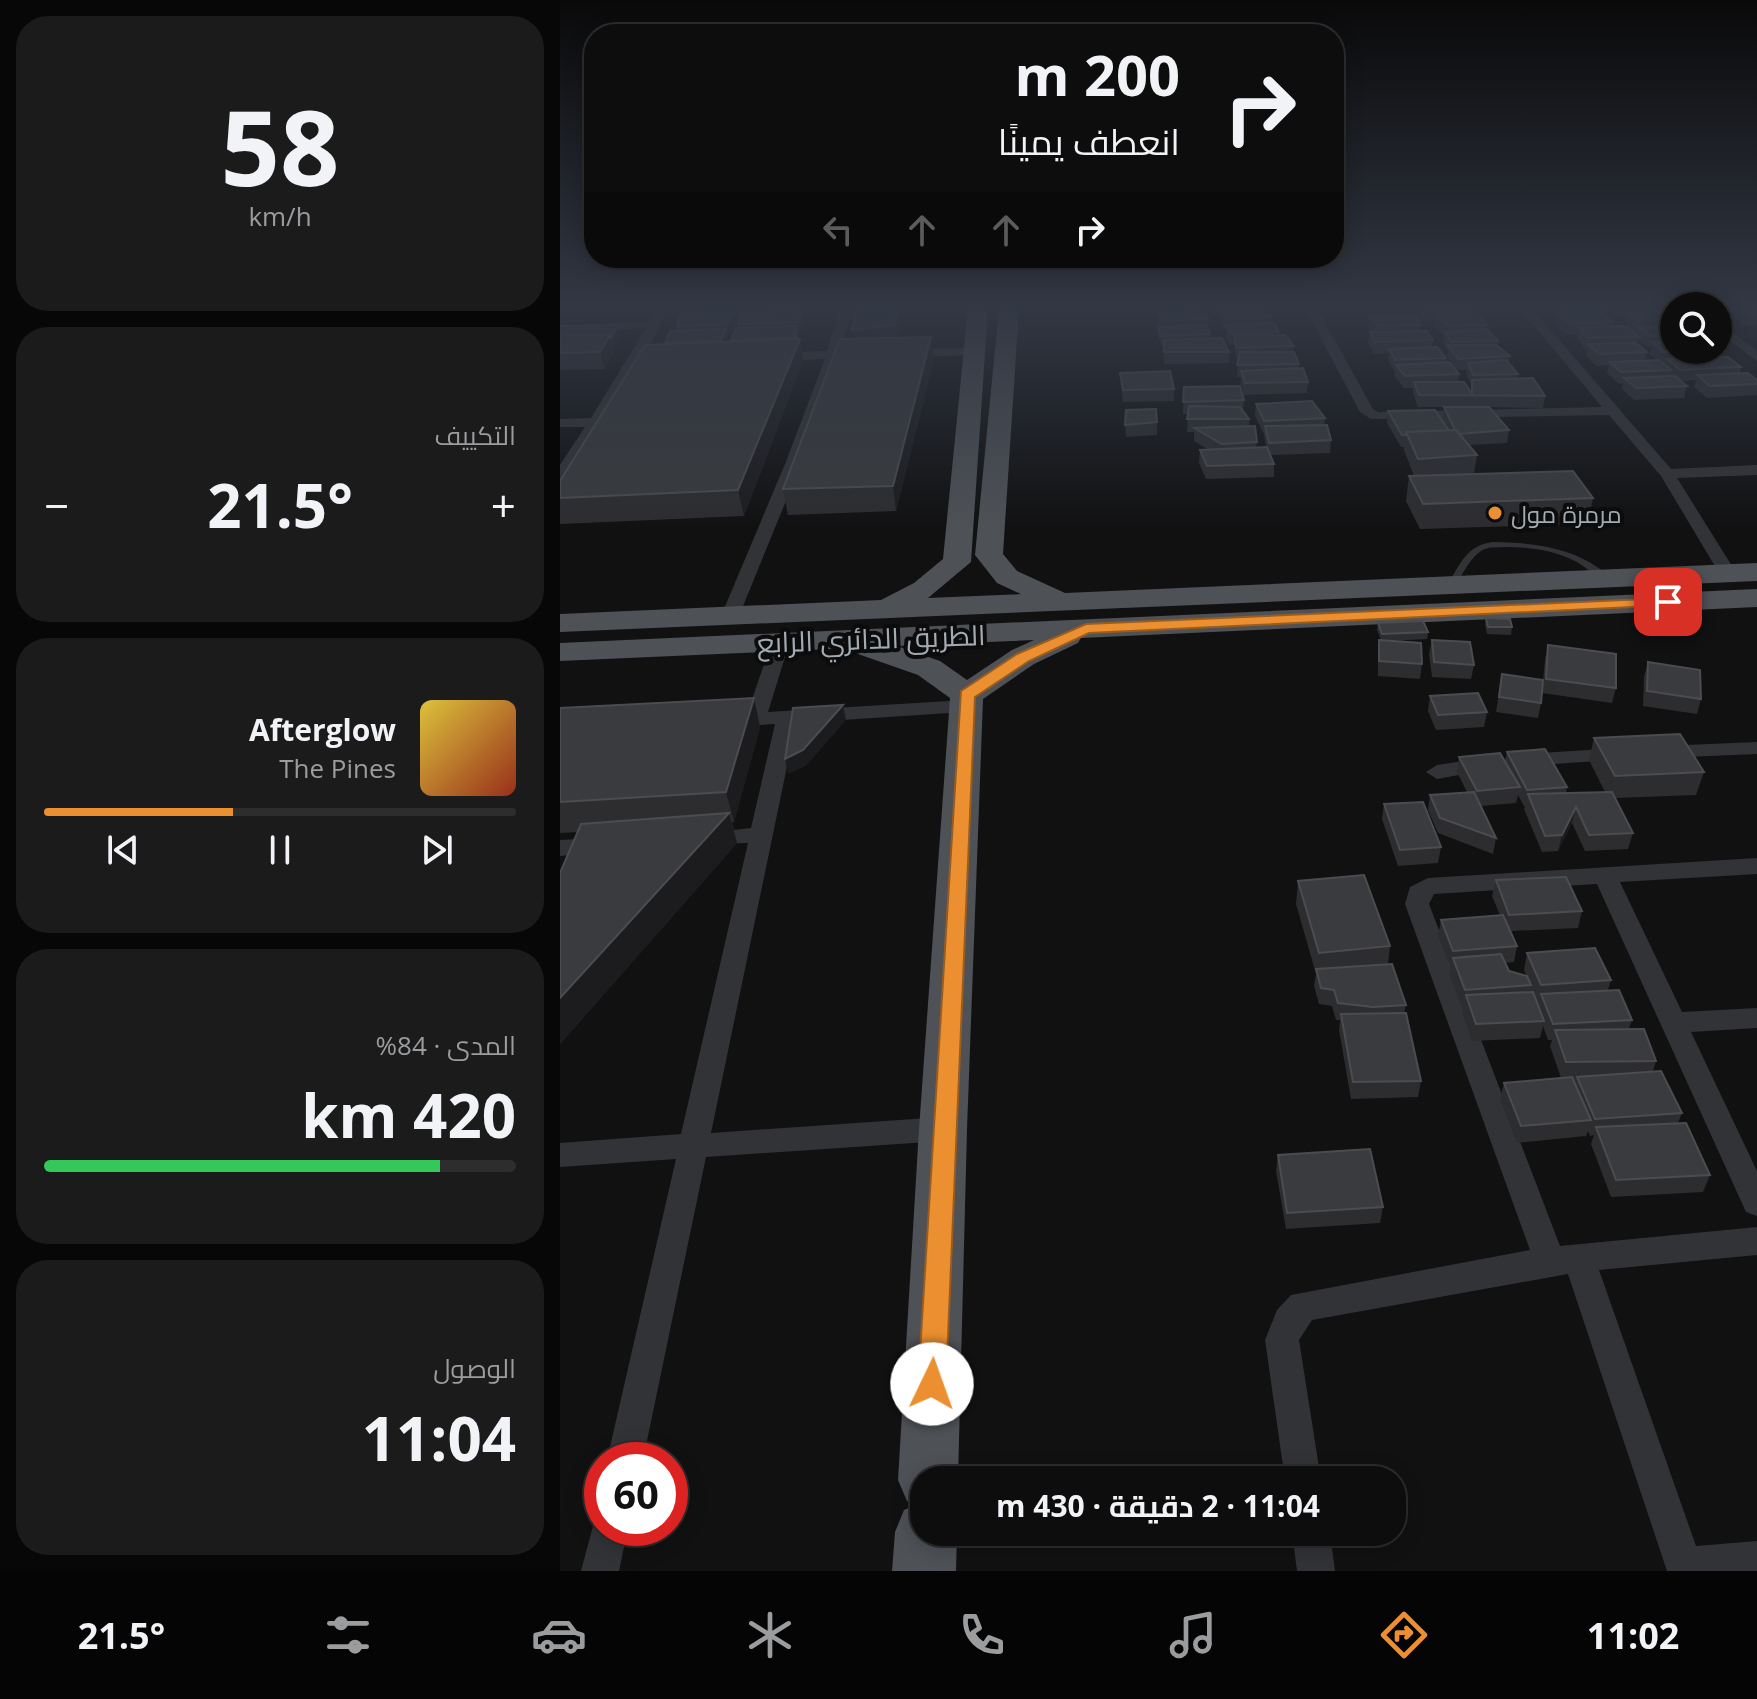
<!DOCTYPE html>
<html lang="ar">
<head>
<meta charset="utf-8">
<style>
  body { margin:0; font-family:"Open Sans",Cairo,sans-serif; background:#1b1b1c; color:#f1f3f6; direction:rtl; height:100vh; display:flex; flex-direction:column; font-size:30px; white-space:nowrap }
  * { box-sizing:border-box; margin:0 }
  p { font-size:26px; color:#9a9c9e }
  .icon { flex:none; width:44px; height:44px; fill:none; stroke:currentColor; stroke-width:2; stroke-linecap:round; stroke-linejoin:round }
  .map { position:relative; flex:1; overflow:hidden; direction:ltr }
  .panel { display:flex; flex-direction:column; gap:16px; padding:16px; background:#070708; width:560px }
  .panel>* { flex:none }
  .hud { position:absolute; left:24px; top:24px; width:760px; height:244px; border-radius:32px; box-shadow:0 4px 20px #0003,0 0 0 2px #2d2d2e; direction:rtl; background:#0d0d0e; color:#f1f3f6; overflow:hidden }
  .buttons { position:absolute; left:1100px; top:292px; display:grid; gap:16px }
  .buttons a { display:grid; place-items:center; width:72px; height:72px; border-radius:50%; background:#0d0d0e; box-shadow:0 4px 20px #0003,0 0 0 2px #2d2d2e; font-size:40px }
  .speed { position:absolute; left:24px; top:1442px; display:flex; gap:16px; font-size:40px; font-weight:700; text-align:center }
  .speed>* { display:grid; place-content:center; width:104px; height:104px; border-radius:50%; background:#0d0d0e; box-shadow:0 4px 20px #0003,0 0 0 2px #2d2d2e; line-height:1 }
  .speed .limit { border:12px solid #d22; background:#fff; color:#111 }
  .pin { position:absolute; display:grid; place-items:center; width:68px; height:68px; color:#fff; margin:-34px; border-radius:16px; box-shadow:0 4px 12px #0006 }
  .me { position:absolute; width:88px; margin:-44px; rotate:3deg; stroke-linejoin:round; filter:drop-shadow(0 0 6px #0008) }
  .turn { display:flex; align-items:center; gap:28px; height:168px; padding:0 32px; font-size:36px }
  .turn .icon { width:104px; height:104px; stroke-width:2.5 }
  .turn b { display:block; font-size:56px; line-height:68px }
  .lanes { display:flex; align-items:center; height:76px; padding:0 32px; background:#0003; justify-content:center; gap:40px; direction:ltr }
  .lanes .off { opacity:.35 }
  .big { font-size:60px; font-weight:700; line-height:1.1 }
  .panel .tile { flex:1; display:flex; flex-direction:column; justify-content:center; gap:12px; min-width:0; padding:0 28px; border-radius:32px; background:#1b1b1c }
  .panel .dial { align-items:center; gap:0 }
  .dial b { font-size:104px; line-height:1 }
  .song { display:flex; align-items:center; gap:24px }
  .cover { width:96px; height:96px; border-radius:12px; background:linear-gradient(135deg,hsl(50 70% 55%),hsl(10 70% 35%)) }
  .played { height:8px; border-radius:4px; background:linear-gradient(90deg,#eb8f30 40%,#2d2d2e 40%) }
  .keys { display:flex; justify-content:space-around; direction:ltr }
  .heat { display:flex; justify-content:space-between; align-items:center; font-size:44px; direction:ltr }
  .charge { height:12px; border-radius:6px; background:linear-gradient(90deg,#34c759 84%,#2d2d2e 0) }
  .trip { position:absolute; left:350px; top:1466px; width:496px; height:80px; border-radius:32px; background:#0d0d0e; box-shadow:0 4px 20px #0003,0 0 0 2px #2d2d2e; font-weight:700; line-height:80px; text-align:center; direction:rtl }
  .tab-bar { display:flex; height:128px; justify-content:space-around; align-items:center; background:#050506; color:#9a9c9e }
  .tab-bar .icon { width:56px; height:56px }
  .tab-bar .current { color:#eb8f30 }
  .tab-bar b { font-size:36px; color:#f1f3f6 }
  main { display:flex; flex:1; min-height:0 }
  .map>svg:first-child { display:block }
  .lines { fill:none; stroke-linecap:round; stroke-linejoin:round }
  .lane { fill:#323337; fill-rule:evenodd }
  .street { fill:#323337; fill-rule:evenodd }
  .primary { fill:#4e5156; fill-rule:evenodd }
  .wall { fill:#2d2d30; fill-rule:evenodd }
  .shaded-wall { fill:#1c1c1e }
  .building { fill:#393b3e; stroke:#4a4c50; stroke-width:2 }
  .route { fill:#eb8f30; stroke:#995d1f; stroke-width:2 }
  .poi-dot { fill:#eb8f30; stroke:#0c0c0d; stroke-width:3 }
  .labels { text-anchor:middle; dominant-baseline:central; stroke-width:8; stroke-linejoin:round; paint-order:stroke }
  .far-poi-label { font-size:24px; fill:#a2aab2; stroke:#0c0c0d; text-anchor:start }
  .street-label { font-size:28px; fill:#a2aab2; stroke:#0c0c0d }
</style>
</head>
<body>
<main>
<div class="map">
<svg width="1197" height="1571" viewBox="0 0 1197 1571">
  <rect width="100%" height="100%" fill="#111112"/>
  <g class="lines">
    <path class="lane" d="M 933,542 C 975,543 1017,547 1050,577 L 1049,579 C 1038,579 1027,568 1017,562 C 994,550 970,547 945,547 C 937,548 928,546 921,551 C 909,559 903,574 895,586 L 889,586 L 888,584 C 900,564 907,545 933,542 Z"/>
    <g class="street">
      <polygon points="97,308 109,308 82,361 8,477 0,482 0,465 25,427 0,427 0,419 31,418 86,328 0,334 0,326 90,321"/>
      <polygon points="281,308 293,308 280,351 302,350 308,354 302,358 278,359 241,464 179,616 177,620 163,620 161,616 225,464 265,359 212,361 206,357 212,353 267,351"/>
      <polygon points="745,308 757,308 813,409 818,412 1042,407 962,311 965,308 979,308 975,312 1111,469 1197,465 1197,475 1117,478 1177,574 1174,578 1162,578 1101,476 1049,415 811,419 800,412"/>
      <polygon points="1158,322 1197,351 1197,361 1158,332"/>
      <polygon points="420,348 420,354 415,355 344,357 338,353 344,349"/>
      <polygon points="221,635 230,641 208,712 405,700 415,706 405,712 236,723 151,1133 383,1117 393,1121 398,1129 393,1137 383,1141 146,1157 83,1460 47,1460 116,1159 0,1167 0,1143 121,1134 188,843 137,844 133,839 137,834 191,828 215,724 169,727 159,721 162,717 187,714 212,641"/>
      <polygon points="1197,742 1197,754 1102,758 1091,752 1102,746"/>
      <polygon points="1060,748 1068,749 1071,754 1068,759 963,766 952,760 963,754"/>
      <polygon points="924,758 932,759 935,764 932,769 877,779 866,772 877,765"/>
      <polygon points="39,838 47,841 51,846 47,851 0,856 0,840"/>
      <polygon points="1197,858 1197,874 1060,882 1122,1012 1197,1008 1197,1028 1131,1032 1197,1171 1197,1216 1186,1212 1037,884 874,894 869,904 1000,1246 1197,1227 1197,1255 1039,1270 1136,1546 1197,1541 1197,1571 1107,1571 1008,1274 752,1320 739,1340 761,1480 725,1480 705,1340 717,1310 731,1295 970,1250 845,904 850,887 868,878"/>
      <polygon points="42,1512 42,1528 68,1528 59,1571 21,1571 36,1515"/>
      <polygon points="732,1532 770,1532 775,1571 737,1571"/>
    </g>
    <g class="primary">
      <polygon points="408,308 428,308 411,562 368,598 461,594 437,583 415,555 439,308 459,308 443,554 457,571 505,593 1197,563 1197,581 0,632 0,614 321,600 354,583 383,559"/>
      <path d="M 1197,589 L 1197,607 L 521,638 L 518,643 L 474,664 L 423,699 L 407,1129 L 398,1480 L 364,1480 L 364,1532 L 397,1532 L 396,1571 L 332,1571 L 335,1532 L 344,1510 L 356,1505 L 347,1501 L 338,1480 L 359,1129 L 390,698 L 358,675 L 298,654 L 294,648 L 0,661 L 0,643 ZM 474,640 L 452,650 L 407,680 L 380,661 L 337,646 Z"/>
    </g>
  </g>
  <g class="wall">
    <polygon points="134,308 187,308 134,309"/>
    <path d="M 189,308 L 246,308 L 243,315 L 244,322 L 240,333 L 238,334 L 243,361 L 184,516 L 0,524 L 0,481 L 105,344 L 118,331 L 117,326 L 178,321 L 189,312 ZM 178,323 L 178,328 L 172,341 L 167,342 L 167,336 Z"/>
    <polygon points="296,308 343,308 338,338 374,359 336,511 228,515 223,489 293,339 292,330"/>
    <polygon points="651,308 700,308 711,317 711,323 719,332 719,336 734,346 733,352 739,364 739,368 748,382 747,393 684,395 681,383 681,377 677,377 678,360 677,360 674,345 670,345 666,336 666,329 664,329 660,321 660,314 654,314"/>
    <polygon points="860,308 916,308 916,315 927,325 926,329 938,341 937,346 950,356 949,364 958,374 957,378 985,396 983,408 929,407 949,430 947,443 909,445 917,455 914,474 1033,498 1028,524 860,529 846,501 849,476 854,476 844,450 844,447 841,447 827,423 828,411 884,423 882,419 884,407 858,407 853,393 853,388 844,388 834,376 835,372 828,360 829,353 814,354 808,343 810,332 813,332 808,327 809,316 861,325 860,331 873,340 872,348 886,358 886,362 899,374 898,382 911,392 912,386 906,374 907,370 896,370 887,356 888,350 883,343 884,335 874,326 874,321 861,322"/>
    <path d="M 993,308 L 1102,308 L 1101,311 L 1114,311 L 1114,350 L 1145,351 L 1143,358 L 1181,367 L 1180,373 L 1197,380 L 1197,395 L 1147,398 L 1134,387 L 1136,380 L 1121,381 L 1127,386 L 1124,398 L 1074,400 L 1062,389 L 1063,383 L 1059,384 L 1047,373 L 1049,365 L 1036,366 L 1026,356 L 1027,349 L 1025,349 L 1017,338 L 1017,334 L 1008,335 L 996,325 L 997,319 L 992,315 ZM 1046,309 L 1056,316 L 1066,316 L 1065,323 L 1076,331 L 1078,331 L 1077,335 L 1052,327 L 1053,322 L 1045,315 ZM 1078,339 L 1087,347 L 1092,347 L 1090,354 L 1097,360 L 1085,360 L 1087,352 L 1077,344 Z"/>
    <polygon points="1159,308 1197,308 1197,325 1184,325 1174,315 1175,311 1163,311"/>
    <polygon points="597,312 648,319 648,329 650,334 650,339 669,352 669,363 604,364 604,347 602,347 598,338"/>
    <polygon points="0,326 60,336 53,349 54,352 44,369 0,370"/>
    <polygon points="560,373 614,389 614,401 563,402"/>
    <polygon points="624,387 684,400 683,411 689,419 689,426 697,442 696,447 706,447 704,434 695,416 696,404 765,418 764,425 771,440 770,453 711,455 714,464 714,477 646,479 639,463 640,450 649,450 634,441 634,432 627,432 628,414 623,414"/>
    <polygon points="597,422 597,435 566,437 565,425"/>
    <polygon points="926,618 952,627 951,635 927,634 925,625"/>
    <polygon points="818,623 868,632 867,639 830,641 862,664 860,679 818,676 818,655 819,640 821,640 817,630"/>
    <polygon points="872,640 914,665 911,679 872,677 869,654"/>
    <polygon points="988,645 1056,688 1052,703 982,693 985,659"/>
    <polygon points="1088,662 1141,699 1137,714 1083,706 1084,677"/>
    <polygon points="942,674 981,703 978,718 936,712"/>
    <polygon points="870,696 927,712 924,727 876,730 868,711"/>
    <polygon points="0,708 200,727 174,822 172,822 177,843 0,1044 0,873 18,832 0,833"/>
    <polygon points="1034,738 1144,772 1136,795 1055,798 1073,833 1068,849 1025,851 1012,823 998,851 982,852 964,809 965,806 964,806 958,795 956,803 921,806 936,838 933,854 878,833 868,810 870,795 907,792 897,772 899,757 945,761 947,752 1007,787 1006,793 1045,792 1029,760"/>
    <polygon points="824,804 881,847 878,863 838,866 822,819"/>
    <polygon points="936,880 1022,911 1018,928 951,931 957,946 954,962 944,963 949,971 966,975 964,970 967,953 1051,980 1048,990 1072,1020 1069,1029 1096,1061 1093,1071 1122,1113 1118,1123 1150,1175 1143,1192 1051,1197 1031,1144 1034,1135 1030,1136 1028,1131 1026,1136 957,1143 940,1099 944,1083 1001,1078 990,1046 992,1040 988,1040 983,1026 980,1038 912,1041 902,1011 903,1007 902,1007 889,974 891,967 878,936 881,920 940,915 932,896"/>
    <polygon points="738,881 830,946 828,964 846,1005 844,1013 861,1081 858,1097 791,1099 779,1030 780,1020 776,1020 772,1006 759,1004 754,986 756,974 736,904"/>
    <polygon points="718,1155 823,1207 820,1223 726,1229 716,1171"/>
  </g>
  <g class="shaded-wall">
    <polygon points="240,308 246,308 243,315 244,322 240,333 238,322 241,315"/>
    <polygon points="338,308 343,308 337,341 294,347 292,330"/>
    <polygon points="176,311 178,322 168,336 166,325"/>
    <polygon points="57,325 60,336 54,349 51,338"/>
    <polygon points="236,326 238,342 240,339 243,361 184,516 178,490 236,338"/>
    <polygon points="166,329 168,340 164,353 161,341"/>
    <polygon points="50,335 54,352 44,369 40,352"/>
    <polygon points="371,337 374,359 336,511 333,486"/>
    <polygon points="194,698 200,727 174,822 166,792"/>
    <polygon points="283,705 286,720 246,766 228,774 225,759"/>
    <polygon points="1016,807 1012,823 998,851 1002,835"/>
    <polygon points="169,813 177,843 0,1044 0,998"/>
  </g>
  <g class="building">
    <polygon points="296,308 338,308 335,325 292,330"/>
    <polygon points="707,308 711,317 665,318 660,310"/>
    <polygon points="862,308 916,308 917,309 863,311"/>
    <polygon points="999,308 1047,308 1001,310"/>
    <polygon points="1180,308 1197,308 1197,314 1187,314"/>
    <polygon points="644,310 648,319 601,320 597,312"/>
    <polygon points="1113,310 1114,311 1114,319 1078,320 1067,312"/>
    <polygon points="176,311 166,325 117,326 120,314"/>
    <polygon points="242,311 238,322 178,324 182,312"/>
    <polygon points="1043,313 1053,322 1010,324 998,314"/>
    <polygon points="918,314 927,325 888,326 875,315"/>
    <polygon points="856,315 861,325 818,326 809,316"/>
    <polygon points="714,323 719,332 671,334 666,325"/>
    <polygon points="57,325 51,338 50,335 0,336 0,326"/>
    <polygon points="646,325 650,334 602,336 598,327"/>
    <polygon points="236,326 236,338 171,340 176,328"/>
    <polygon points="1067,326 1079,337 1027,338 1019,327"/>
    <polygon points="1114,326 1114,335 1090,336 1079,327"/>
    <polygon points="166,329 161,341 105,343 110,331"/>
    <polygon points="927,329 938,341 892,342 885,332"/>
    <polygon points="867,331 873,340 815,342 810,332"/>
    <polygon points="50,335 40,352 0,353 0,336"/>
    <polygon points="725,335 734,346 677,348 674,336"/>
    <polygon points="371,337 333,486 223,489 280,339"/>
    <polygon points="662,338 669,352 604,352 604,340"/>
    <polygon points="240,339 178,490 0,498 0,481 85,345"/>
    <polygon points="1093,342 1114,342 1114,350 1145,351 1103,352"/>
    <polygon points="1076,343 1087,352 1038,354 1028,344"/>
    <polygon points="888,345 936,345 950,356 898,359"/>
    <polygon points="877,347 886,358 835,360 829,349"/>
    <polygon points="680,352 734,352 739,364 677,365"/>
    <polygon points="1168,357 1181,367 1120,370 1107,359"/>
    <polygon points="946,360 958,374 913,375 908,363"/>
    <polygon points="1099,360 1111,370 1061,372 1050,362"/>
    <polygon points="889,362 899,374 845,376 836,365"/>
    <polygon points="743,368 748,382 685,383 681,371"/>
    <polygon points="610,371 614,389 563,390 560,373"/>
    <polygon points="1188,373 1197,380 1197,384 1150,386 1137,375"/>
    <polygon points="1115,376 1127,386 1076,388 1064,378"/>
    <polygon points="973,378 985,396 859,395 854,382 904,382 912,394 912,380"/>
    <polygon points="680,386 684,400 623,402 624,387"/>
    <polygon points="752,401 765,418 704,421 696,404"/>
    <polygon points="629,406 680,407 689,419 627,419"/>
    <polygon points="884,407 929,407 949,430 899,434 895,430"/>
    <polygon points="596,409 597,422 565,425 566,410"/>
    <polygon points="875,410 889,431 846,432 846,435 842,435 828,411"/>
    <polygon points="767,425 771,440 709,443 705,426"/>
    <polygon points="695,426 697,442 662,444 634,428"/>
    <polygon points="896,430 917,455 858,459 846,432"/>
    <polygon points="707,447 714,464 647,466 640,450"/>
    <polygon points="1013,471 1033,498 863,504 849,476"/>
    <polygon points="926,618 950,619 952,627 928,627"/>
    <polygon points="863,621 868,632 822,634 818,623"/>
    <polygon points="819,640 861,643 862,664 819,661"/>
    <polygon points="872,640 910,642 914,665 874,662"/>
    <polygon points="988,645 1056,654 1056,688 986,679"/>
    <polygon points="1088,662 1140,670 1141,699 1087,691"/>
    <polygon points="942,674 983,680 981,703 939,697"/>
    <polygon points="918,693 927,712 878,715 870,696"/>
    <polygon points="194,698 166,792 0,802 0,708"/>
    <polygon points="283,705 243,750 225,759 233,708"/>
    <polygon points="1120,734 1144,772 1055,776 1034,738"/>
    <polygon points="985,749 1007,787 967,790 947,752"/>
    <polygon points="940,753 960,787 917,791 899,757"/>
    <polygon points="914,792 936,838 880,818 870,795"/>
    <polygon points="1052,792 1073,833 1029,835 1016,807 1002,835 985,836 968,794"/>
    <polygon points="863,802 881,847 840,850 824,804"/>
    <polygon points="169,813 0,998 0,873 21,824"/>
    <polygon points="804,875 830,946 759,953 738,881"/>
    <polygon points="1006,877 1022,911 949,915 936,880"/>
    <polygon points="943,915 957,946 893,951 881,920"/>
    <polygon points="1035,948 1051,980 981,985 967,953"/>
    <polygon points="941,954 949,971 967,976 971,985 905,990 893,958"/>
    <polygon points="832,964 846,1005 813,1007 778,1003 774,990 761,988 756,969"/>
    <polygon points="1059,990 1072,1020 993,1024 981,994"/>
    <polygon points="973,992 984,1021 916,1024 906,995"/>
    <polygon points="846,1013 861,1081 793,1082 781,1014"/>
    <polygon points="1084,1029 1096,1061 1006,1062 995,1030"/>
    <polygon points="1101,1071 1122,1113 1035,1119 1017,1077"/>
    <polygon points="1012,1077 1031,1120 961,1126 944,1083"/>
    <polygon points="1126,1123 1150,1175 1056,1180 1036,1127"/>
    <polygon points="810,1149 823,1207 727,1213 718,1155"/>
  </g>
  <linearGradient id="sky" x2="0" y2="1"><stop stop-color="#09090a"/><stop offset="0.58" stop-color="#323844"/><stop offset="1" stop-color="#323844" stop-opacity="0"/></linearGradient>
  <rect width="1197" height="528" fill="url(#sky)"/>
  <polygon class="route" points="1108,598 1116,602 1114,605 529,633 469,661 415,697 386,1384 382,1394 372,1398 362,1394 358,1384 401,691 457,654 526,624"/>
  <circle class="poi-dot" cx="935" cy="513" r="8"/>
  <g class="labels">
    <g class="far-poi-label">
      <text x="951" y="513">مرمرة مول</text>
    </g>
    <g class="street-label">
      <text transform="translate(311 638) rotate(-2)">الطريق الدائري الرابع</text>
    </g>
  </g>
</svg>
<div class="buttons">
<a><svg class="icon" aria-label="search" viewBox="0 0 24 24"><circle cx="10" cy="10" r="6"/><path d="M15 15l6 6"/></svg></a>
</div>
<div class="speed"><div class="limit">60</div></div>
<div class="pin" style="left:1108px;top:602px;background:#d93025"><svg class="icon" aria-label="arrive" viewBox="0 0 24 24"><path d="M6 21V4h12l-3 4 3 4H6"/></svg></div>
<svg class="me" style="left:372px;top:1384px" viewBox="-20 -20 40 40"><circle r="19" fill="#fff"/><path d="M0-13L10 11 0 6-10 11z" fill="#eb8f30"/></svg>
<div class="trip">11:04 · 2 دقيقة · 430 m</div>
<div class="hud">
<div class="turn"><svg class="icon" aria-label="right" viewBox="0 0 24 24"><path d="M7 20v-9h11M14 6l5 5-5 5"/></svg><div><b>200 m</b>انعطف يمينًا</div></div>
<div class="lanes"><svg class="icon off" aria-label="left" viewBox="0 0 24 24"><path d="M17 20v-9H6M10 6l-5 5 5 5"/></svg><svg class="icon off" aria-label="ahead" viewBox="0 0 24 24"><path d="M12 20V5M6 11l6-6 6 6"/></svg><svg class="icon off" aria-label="ahead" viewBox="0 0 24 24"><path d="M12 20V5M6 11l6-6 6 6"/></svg><svg class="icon" aria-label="right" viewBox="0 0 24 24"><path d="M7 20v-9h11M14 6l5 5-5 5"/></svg></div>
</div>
</div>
<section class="panel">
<div class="tile dial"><b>58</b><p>km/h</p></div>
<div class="tile"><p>التكييف</p>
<div class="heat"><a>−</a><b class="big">21.5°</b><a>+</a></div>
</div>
<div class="tile">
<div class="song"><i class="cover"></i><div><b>Afterglow</b><p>The Pines</p></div></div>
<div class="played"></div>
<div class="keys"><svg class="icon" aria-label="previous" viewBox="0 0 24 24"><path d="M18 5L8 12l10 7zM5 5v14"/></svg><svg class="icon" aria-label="pause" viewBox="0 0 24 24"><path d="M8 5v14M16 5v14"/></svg><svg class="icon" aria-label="next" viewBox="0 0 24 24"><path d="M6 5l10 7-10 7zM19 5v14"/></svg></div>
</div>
<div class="tile"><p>المدى · 84%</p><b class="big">420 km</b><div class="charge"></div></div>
<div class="tile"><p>الوصول</p><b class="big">11:04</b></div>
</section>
</main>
<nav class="tab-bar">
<b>11:02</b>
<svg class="icon current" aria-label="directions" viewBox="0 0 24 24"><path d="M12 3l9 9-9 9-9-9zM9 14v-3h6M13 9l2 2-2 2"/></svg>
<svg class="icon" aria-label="music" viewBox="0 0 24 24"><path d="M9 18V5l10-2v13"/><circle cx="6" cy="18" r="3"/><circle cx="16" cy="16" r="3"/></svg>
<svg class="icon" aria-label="phone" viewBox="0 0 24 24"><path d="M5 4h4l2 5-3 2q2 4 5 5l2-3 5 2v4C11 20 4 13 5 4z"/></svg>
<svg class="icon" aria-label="climate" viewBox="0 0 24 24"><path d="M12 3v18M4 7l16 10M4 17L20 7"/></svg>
<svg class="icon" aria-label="car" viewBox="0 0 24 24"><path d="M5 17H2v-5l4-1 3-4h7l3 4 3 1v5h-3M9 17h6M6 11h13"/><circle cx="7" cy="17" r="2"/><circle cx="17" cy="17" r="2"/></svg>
<svg class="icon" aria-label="filters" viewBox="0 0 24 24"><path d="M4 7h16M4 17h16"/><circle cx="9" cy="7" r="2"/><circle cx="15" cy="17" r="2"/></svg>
<b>21.5°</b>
</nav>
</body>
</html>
